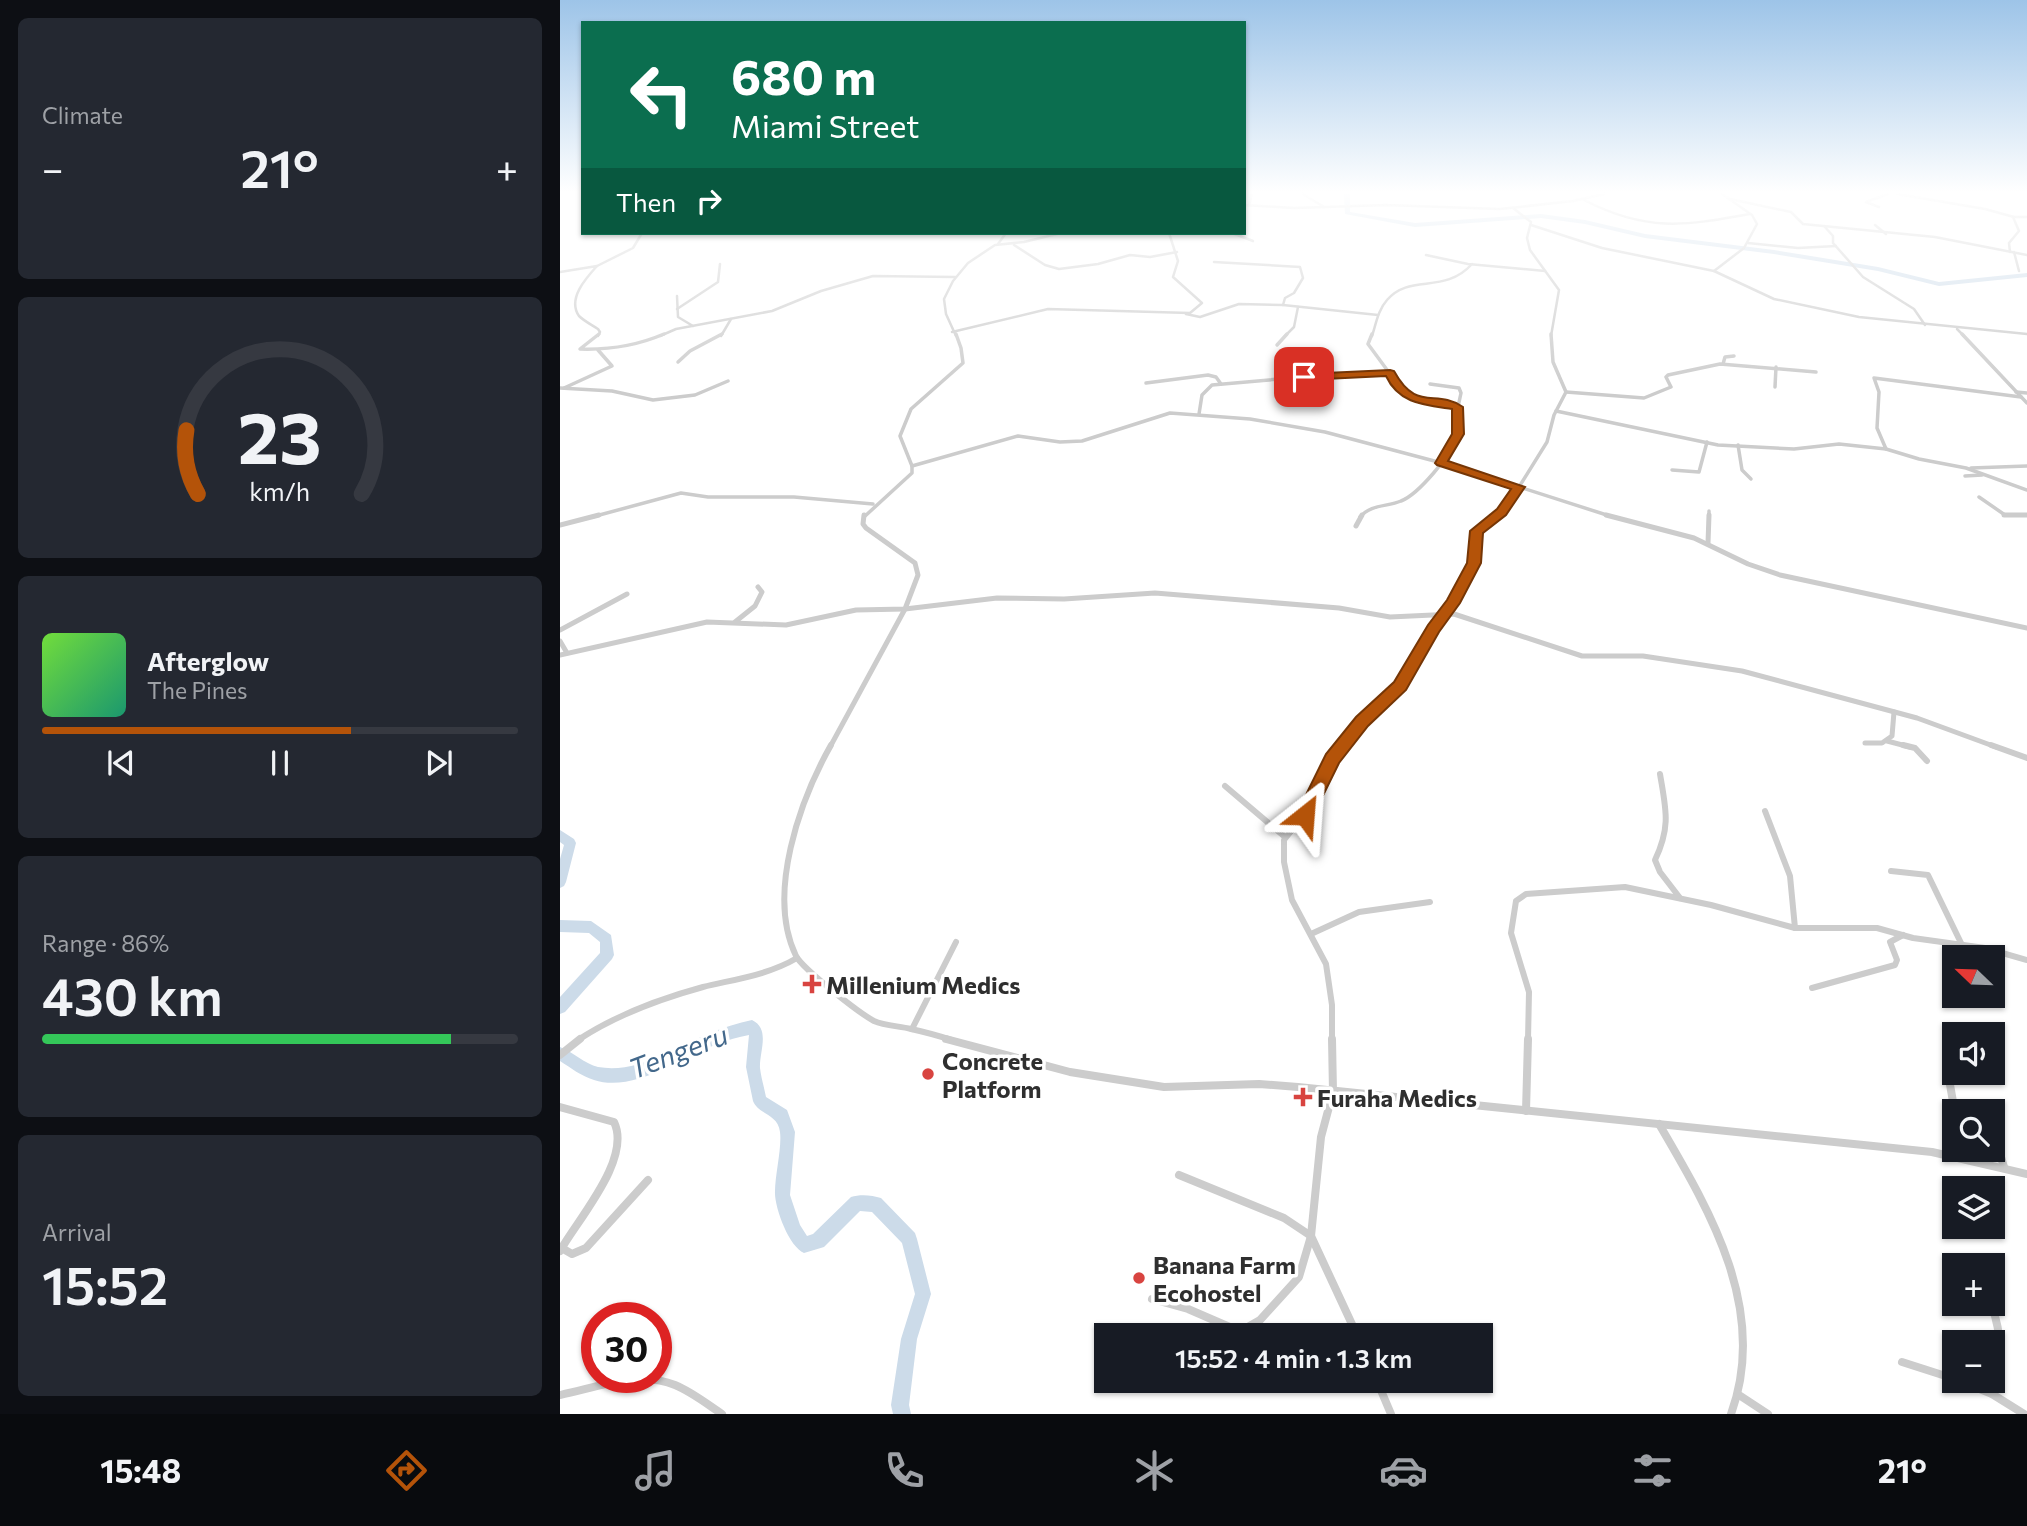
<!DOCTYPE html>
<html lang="en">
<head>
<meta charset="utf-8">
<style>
  body { margin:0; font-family:Commissioner,sans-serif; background:#242831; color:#f1f3f6; height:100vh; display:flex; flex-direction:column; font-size:26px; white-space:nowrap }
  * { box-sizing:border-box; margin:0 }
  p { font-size:23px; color:#9ea1a6 }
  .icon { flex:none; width:38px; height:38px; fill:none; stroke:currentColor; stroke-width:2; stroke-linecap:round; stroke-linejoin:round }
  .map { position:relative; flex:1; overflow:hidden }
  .details { display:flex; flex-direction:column; gap:18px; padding:18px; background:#0d0f14; width:560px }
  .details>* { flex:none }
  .guide { position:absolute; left:21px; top:21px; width:665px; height:214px; border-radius:0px; box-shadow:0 2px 5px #0004; background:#0b6e4f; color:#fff; overflow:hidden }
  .needle { width:46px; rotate:293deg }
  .buttons { position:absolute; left:1382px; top:945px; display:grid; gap:14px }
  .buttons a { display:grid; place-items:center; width:63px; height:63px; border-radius:0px; background:#171b24; box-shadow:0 2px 5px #0004; font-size:35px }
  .speed { position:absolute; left:21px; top:1302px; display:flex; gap:14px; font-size:35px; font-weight:700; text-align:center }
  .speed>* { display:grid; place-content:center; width:91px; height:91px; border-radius:50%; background:#171b24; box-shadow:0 2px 5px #0004; line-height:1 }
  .speed .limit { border:10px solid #d22; background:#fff; color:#111 }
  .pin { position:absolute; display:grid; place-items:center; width:60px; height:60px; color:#fff; margin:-30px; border-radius:14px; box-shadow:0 4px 10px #0006 }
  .me { position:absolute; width:77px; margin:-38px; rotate:28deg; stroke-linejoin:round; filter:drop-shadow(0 0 5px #0008) }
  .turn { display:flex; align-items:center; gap:24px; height:147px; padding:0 35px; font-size:32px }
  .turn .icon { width:91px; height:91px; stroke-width:2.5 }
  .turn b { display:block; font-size:49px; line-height:60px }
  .then { display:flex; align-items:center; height:66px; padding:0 35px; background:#0003; gap:14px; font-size:26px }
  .big { font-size:52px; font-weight:600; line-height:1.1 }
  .details .tile { flex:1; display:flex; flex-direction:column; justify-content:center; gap:10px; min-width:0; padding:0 24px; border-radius:10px; background:#242831 }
  .details .dial { align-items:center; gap:0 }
  .dial svg { height:182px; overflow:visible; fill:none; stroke:#363941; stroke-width:7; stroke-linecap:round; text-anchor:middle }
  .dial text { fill:#f1f3f6; stroke:none }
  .song { display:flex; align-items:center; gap:21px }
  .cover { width:84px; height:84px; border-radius:10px; background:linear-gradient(135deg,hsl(100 70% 55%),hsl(160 70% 35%)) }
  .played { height:7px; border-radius:4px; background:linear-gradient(90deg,#b45309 65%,#363941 65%) }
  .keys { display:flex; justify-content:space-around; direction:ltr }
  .heat { display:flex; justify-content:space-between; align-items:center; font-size:38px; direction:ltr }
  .charge { height:10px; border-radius:5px; background:linear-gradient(90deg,#34c759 86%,#363941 0) }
  .trip { position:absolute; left:534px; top:1323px; width:399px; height:70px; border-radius:0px; background:#171b24; box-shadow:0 2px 5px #0004; font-weight:600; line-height:70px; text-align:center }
  .tab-bar { display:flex; height:112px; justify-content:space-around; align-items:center; background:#090b0e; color:#9ea1a6 }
  .tab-bar .icon { width:49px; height:49px }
  .tab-bar .selected { color:#b45309 }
  .tab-bar b { font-size:32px; color:#f1f3f6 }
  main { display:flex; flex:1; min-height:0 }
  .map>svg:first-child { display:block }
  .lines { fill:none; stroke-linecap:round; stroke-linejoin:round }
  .river { fill:#ccdbe9; fill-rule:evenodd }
  .minor-far4 { stroke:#ccc; stroke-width:2.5 }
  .minor-far3 { stroke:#ccc; stroke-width:3.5 }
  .minor-far2 { stroke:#ccc; stroke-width:5 }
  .minor-far1 { stroke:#ccc; stroke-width:6 }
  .minor { stroke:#ccc; stroke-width:8 }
  .route { fill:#b45309; stroke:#753606; stroke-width:2 }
  .poi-dot { fill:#d84440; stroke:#fff; stroke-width:2.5 }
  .labels { text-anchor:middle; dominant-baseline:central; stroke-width:7; stroke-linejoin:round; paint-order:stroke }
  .near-poi-label { font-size:24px; font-weight:bold; fill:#2f2f2f; stroke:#fff; text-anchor:start }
  .near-water-label { font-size:28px; font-style:italic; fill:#43688b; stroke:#fff }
</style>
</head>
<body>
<main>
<section class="details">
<div class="tile"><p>Climate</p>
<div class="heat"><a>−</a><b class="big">21°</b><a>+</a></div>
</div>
<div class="tile dial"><svg viewBox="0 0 100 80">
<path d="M14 69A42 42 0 1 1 86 69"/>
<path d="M14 69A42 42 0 0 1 9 41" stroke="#b45309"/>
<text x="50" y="56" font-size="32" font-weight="700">23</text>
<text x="50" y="72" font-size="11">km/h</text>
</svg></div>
<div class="tile">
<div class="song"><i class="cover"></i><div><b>Afterglow</b><p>The Pines</p></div></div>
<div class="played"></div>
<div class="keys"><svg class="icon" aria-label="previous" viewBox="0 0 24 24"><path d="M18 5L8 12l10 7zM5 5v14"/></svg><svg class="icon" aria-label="pause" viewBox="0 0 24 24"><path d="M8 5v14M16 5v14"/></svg><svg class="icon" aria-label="next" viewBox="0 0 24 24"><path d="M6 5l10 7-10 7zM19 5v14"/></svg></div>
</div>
<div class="tile"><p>Range · 86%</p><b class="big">430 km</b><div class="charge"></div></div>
<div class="tile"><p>Arrival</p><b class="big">15:52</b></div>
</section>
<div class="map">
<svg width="1467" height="1414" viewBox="0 0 1467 1414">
  <rect width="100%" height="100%" fill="#fff"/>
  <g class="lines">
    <g class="river">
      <polygon points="784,194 790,194 790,212 855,223 981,214 1025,220 1085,234 1214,250 1318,267 1379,282 1467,273 1467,277 1379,286 1318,271 1214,254 1085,238 1025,224 981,218 855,227 785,214"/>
      <polygon points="0,830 14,839 16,843 6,882 4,886 0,888 0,859 4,845 0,842"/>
      <polygon points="0,920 31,921 51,935 54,955 52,959 5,1012 0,1014 0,997 40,953 40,942 29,933 0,932"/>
      <path d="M 192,1020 C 211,1029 199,1052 200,1068 C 201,1077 204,1087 206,1097 L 227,1110 L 235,1132 L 230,1195 L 240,1225 L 247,1236 L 253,1234 L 291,1197 C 300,1194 312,1195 321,1198 L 355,1233 L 357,1239 L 371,1294 L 357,1339 L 349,1405 L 351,1414 L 333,1414 L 331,1405 L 341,1339 L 355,1294 L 342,1243 L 312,1212 L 300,1211 L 264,1247 L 244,1253 C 229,1247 214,1207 215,1191 C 215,1175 222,1147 220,1132 C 218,1114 199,1115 193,1101 L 186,1067 L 189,1035 C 178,1037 168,1040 157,1044 C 122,1058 73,1093 34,1080 C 21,1076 11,1068 0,1061 L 0,1047 C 13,1052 25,1064 38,1067 C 79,1074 115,1047 151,1033 C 164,1027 178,1023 192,1020 Z"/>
    </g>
    <g class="minor-far4">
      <polyline points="743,194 764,207"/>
      <polyline points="1337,194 1425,209 1454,217"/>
      <polyline points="1170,199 1231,212 1243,224 1375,237 1467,255"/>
      <path d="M 1024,200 C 1086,232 1124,226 1190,214"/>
      <polyline points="684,205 734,208 826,205 940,209 1013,201 1044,194"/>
      <polyline points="689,205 692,194"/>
      <polyline points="1319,207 1306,202 1328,194"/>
      <polyline points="953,208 971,222 967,238 970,250 999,290 991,336"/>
      <polyline points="971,225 1042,248 1154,271 1214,299 1299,317 1467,334"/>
      <polyline points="1315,225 1326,234"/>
      <polyline points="1264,226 1273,236 1273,243 1303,277 1354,309 1365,325"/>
      <polyline points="672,233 693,241"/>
      <polyline points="1188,243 1238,248 1276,246"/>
      <polyline points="438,244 446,233"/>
      <polyline points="454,245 485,265 499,269 538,264 570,255 590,257 617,252"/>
      <polyline points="1450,252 1449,243 1459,231 1453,217 1467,217"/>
      <polyline points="1454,252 1459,271"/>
      <polyline points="866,255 908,264 985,271"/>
      <polyline points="654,262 740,267 743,278 734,293 725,298 723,305 818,315"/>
      <polyline points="37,266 73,248 82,233"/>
      <polyline points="1154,271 1184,248 1197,224 1192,215 1162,194"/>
      <path d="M 0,272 L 37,266 C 26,278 7,299 19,316 C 24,321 32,325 38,329 L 40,332 L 38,336"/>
      <polyline points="117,296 118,317 133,326"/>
      <polyline points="117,309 158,282 160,264"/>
      <polyline points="626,314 640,317 679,304 723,305"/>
      <polyline points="1397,329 1404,336"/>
      <polyline points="392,332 488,309 630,313 642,303 613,277 618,261 609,233"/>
      <polyline points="100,336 116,329 212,311 261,291 313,276 395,277"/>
      <polyline points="161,336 171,319"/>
      <polyline points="396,336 386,314 384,299 393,281 408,263 435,245 464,242 501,233"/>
      <polyline points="725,336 734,327 738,307"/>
      <path d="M 812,336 C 816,324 818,310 827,300 C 850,273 884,295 912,264"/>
    </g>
    <g class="minor-far3">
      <path d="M 39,334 L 20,349 C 50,350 76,346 104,334"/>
      <polyline points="1402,334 1467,403"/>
      <polyline points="717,345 727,334"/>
      <polyline points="118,362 130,351 162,334"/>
      <polyline points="1163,364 1165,357 1174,356"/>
      <polyline points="586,383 648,375 656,377 661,384"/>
      <polyline points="870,384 899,388 901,393 898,407"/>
      <polyline points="1215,387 1216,367"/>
      <polyline points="0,388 52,391 93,400 135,395 168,381"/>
      <polyline points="4,388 52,366 38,350"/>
      <polyline points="1006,392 1084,398 1111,387 1106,377 1108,375 1160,364 1256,372"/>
      <polyline points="1456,392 1467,393"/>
      <polyline points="996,411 1158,445 1234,449 1279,444 1326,449 1359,459 1406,468 1467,490"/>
      <polyline points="639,414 642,395 652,385 753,376 830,373"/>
      <polyline points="1178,445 1182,470 1191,479"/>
      <polyline points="1326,449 1317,428 1319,392 1314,378 1461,397"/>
      <polyline points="352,466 458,436 500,442 522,441 610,413 690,419 765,432 897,467 1053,517"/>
      <polyline points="1411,468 1467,466"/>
      <polyline points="1112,470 1139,472 1147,442"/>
      <polyline points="1405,476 1422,475"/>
      <polyline points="1419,497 1445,515 1467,515"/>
      <polyline points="32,517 121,493 148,497 234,497 313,504"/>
      <polyline points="304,517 352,473 352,466 340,436 351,409 403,363 401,348 396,334"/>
      <path d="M 800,517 C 811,504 827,507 841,501 C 859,494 892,454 898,435 C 900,426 898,416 897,407 L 856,401 L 847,397 L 808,344 L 812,334"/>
      <polyline points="935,517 959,487 987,442 994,415 1006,392 993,362 991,334"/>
      <polyline points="1149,517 1149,511"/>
    </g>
    <g class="minor-far2">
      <polyline points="1046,515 1134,538 1188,564 1220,575 1467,628"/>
      <polyline points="1444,515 1467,515"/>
      <polyline points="0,525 39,515"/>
      <polyline points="796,526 802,515"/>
      <polyline points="1148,543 1149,515"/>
      <polyline points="175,622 195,606 202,592 198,587"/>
      <polyline points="0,630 67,594"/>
      <polyline points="0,641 7,653"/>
      <polyline points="0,655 147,622 226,625 296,610 345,609 437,598 504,599 595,593 779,608 830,617 894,614 1022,656 1083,656 1182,671 1357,718 1436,747"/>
      <polyline points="1327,741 1350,747"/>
      <polyline points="1305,743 1322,743 1332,736 1334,712"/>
      <polyline points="270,747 345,609 358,575 355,563 306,528 303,524 304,515"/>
      <polyline points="781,747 802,722 836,691 853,667 914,563 917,531 938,515"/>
    </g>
    <g class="minor-far1">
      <path d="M 271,745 C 240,800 206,894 236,956 C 243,969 299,1013 314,1021 C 325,1026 340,1026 351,1029 C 365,1032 379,1036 392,1040"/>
      <polyline points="1343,745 1355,748 1367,761"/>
      <polyline points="1431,745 1467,758"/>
      <path d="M 1100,774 C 1106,810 1111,826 1095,860 L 1100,872 L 1120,898"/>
      <polyline points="665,786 725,837"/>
      <polyline points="1205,811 1230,876 1235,928"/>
      <polyline points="1331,871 1368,875 1402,945"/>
      <polyline points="751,934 799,912 870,902"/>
      <polyline points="1252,988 1335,965 1337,960 1330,942 1343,935"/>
      <polyline points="352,1029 396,942"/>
      <path d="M 18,1040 C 56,1015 99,999 143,987 C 176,979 208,975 237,958"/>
      <polyline points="772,1040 772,1005 766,964 732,900 724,862 724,840 748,810 772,758 783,745"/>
      <polyline points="968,1040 969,992 951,933 956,901 966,894 1065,887 1151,905 1235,928 1317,928 1353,938 1425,948 1467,960"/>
    </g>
    <g class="minor">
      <polyline points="386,1039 510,1072 604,1087 699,1084 738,1087 1372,1152 1467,1174"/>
      <polyline points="1391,1041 1395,1058"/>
      <polyline points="0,1055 20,1039"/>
      <polyline points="1395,1065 1389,1079 1395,1113"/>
      <path d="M 0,1107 L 54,1122 C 72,1159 18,1219 0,1251"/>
      <polyline points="966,1111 968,1039"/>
      <path d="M 1099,1124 C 1150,1211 1209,1310 1171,1414"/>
      <polyline points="1433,1147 1440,1154 1444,1167"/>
      <polyline points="619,1175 724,1218 751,1236 797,1335"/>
      <polyline points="0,1247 12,1254 26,1248 88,1180"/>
      <polyline points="592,1299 628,1309 672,1328 686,1328 700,1320 739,1277 751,1236 761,1137 773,1092 772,1039"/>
      <path d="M 1431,1304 C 1442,1333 1443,1364 1432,1394"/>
      <polyline points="1342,1362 1395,1379"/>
      <polyline points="817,1381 831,1414"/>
      <polyline points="1400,1381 1432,1394 1464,1414"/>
      <path d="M 0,1395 C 36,1388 78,1370 115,1385 C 132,1392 147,1404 162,1414"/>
      <polyline points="1179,1395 1208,1414"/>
    </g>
  </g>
  <linearGradient id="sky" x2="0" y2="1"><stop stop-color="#9dc4e8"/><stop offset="0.49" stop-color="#fff"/><stop offset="1" stop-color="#fff" stop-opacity="0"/></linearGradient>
  <rect width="1467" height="392" fill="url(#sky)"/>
  <path class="route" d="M 830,370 L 834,371 C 857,413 875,388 903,407 L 904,434 L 888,461 L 965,487 L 946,515 L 923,533 L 921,563 L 900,603 L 879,632 L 846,690 L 808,726 L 779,763 L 751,820 L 745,822 L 738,820 L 736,815 L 766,754 L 796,717 L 834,682 L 868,625 L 887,600 L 907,563 L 910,531 L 937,509 L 951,489 L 877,465 L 875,463 L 892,434 L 892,409 C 865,405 839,404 826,376 L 744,380 L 739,377 L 744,374 Z"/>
  <g class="poi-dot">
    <path d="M248.5 973.5h7v7h7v7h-7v7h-7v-7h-7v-7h7z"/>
    <circle cx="368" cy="1074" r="7"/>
    <path d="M739.5 1086.5h7v7h7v7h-7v7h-7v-7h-7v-7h7z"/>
    <circle cx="579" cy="1278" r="7"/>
  </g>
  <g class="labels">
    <g class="near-poi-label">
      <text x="266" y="984">Millenium Medics</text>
      <text x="382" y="1060">Concrete<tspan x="382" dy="28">Platform</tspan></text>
      <text x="757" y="1097">Furaha Medics</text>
      <text x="593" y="1264">Banana Farm<tspan x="593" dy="28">Ecohostel</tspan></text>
    </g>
    <g class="near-water-label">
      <text transform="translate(118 1051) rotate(-21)">Tengeru</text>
    </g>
  </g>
</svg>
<div class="buttons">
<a><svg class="needle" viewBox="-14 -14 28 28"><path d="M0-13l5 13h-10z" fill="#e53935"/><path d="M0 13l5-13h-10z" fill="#9ea1a6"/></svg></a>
<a><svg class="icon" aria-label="sound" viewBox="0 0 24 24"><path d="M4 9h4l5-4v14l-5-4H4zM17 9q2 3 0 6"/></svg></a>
<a><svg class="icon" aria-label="search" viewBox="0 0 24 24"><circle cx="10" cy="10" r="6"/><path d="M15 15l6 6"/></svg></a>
<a><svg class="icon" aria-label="layers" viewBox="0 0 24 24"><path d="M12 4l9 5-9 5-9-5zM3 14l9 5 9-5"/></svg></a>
<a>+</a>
<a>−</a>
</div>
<div class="speed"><div class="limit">30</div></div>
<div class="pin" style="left:744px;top:377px;background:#d93025"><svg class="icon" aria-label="arrive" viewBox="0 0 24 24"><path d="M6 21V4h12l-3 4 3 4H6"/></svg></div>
<svg class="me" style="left:745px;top:815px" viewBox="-20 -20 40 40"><path d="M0-17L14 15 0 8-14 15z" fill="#b45309" stroke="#fff" stroke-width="4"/></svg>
<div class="trip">15:52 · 4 min · 1.3 km</div>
<div class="guide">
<div class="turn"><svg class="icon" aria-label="left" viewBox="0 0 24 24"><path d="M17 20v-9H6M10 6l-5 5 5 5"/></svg><div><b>680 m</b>Miami Street</div></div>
<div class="then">Then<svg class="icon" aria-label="right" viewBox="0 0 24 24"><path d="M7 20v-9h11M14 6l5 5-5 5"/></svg></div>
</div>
</div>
</main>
<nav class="tab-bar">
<b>15:48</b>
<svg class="icon selected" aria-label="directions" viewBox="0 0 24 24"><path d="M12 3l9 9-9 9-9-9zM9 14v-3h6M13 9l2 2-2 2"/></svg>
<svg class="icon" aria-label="music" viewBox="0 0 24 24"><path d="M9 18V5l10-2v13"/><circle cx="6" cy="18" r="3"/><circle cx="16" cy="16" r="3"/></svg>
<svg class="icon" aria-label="phone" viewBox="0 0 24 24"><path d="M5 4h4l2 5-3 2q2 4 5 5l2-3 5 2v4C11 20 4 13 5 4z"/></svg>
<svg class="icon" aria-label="climate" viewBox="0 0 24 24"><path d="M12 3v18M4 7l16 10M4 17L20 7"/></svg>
<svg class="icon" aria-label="car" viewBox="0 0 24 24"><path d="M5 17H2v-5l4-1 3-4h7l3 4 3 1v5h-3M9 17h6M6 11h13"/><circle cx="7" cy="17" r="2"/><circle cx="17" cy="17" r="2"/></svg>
<svg class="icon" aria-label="filters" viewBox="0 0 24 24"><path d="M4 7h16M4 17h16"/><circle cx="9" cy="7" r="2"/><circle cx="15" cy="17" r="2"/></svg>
<b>21°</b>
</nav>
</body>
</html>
